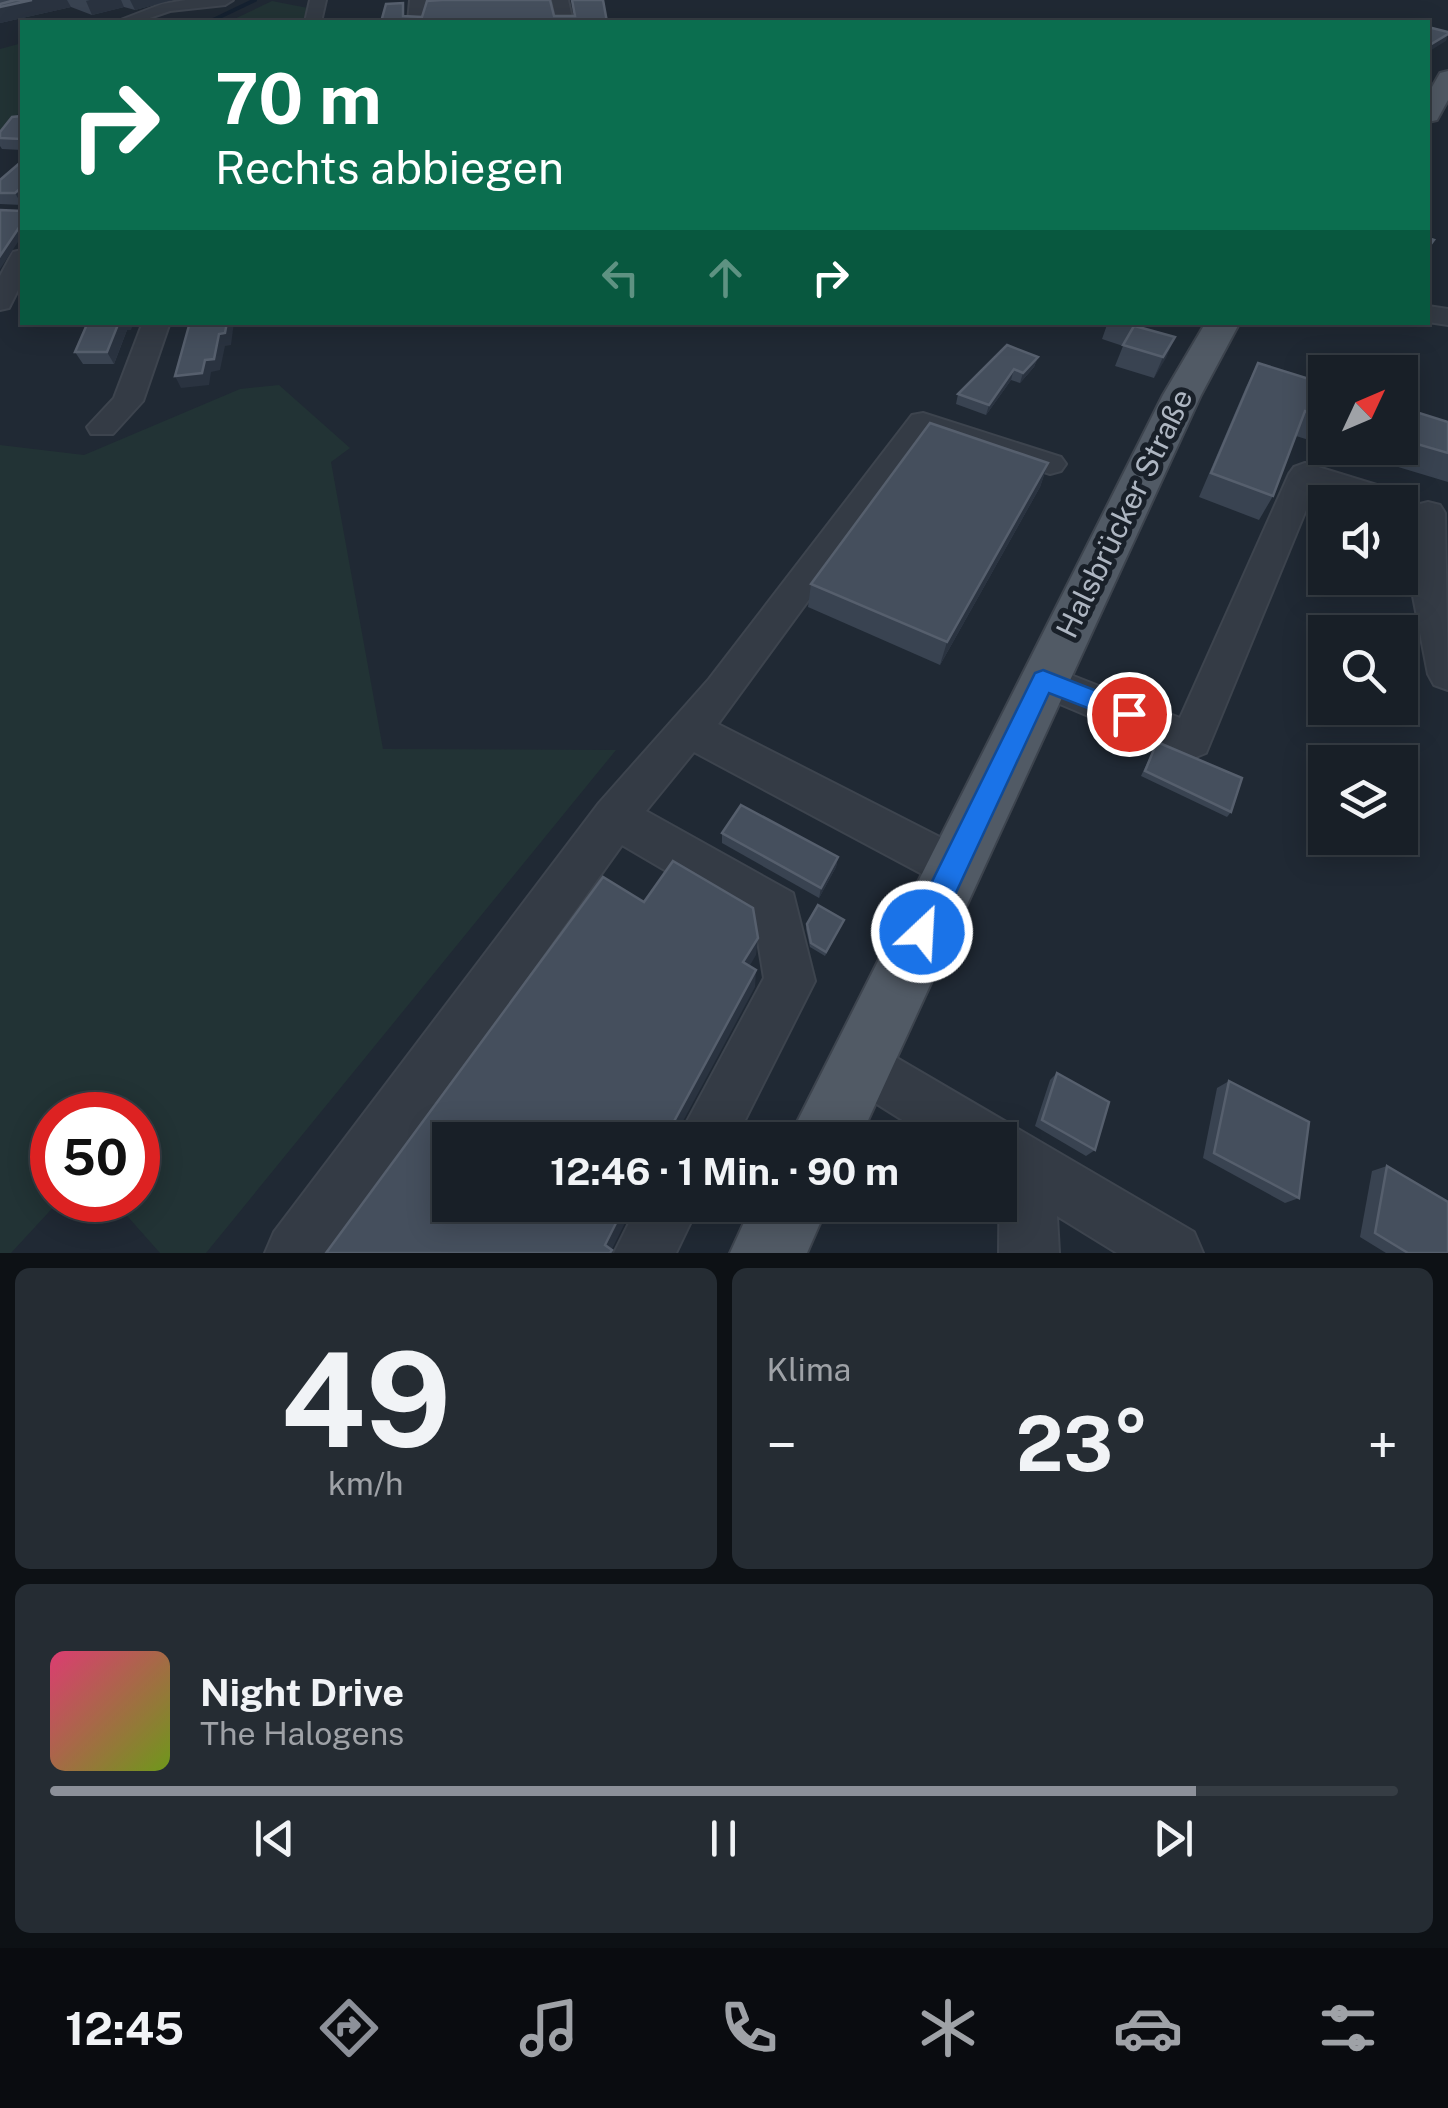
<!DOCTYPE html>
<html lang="de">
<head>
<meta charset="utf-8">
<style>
  body { margin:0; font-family:"Public Sans",sans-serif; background:#252c33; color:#f1f3f6; height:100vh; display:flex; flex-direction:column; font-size:38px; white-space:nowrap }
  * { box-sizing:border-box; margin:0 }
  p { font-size:32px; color:#9fa2a7 }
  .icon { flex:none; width:55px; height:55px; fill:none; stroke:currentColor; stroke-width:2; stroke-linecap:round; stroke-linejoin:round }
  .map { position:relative; height:1253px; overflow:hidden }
  .sheet { display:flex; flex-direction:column; gap:15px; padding:15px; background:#0d1115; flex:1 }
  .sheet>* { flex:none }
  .banner { position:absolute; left:20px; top:20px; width:1410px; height:305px; border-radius:0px; box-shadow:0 5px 25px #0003,0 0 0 2px #363d44; background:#0b6e4f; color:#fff; overflow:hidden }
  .needle { width:65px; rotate:46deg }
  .fabs { position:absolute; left:1308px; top:355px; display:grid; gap:20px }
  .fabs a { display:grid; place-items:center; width:110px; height:110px; border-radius:0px; background:#181f27; box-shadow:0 5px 25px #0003,0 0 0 2px #363d44; font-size:50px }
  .speed { position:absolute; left:30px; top:1092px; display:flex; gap:20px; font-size:50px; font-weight:700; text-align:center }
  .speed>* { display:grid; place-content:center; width:130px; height:130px; border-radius:50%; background:#181f27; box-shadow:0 5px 25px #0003,0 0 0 2px #363d44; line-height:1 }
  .speed .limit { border:15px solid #d22; background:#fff; color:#111 }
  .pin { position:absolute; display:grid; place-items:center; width:85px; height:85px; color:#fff; margin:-42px; border:5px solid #fff; border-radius:50%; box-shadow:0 2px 10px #0007 }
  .me { position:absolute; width:110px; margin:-55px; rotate:25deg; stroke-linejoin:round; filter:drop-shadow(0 0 8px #0008) }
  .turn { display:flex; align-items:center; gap:35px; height:210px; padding:0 30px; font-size:45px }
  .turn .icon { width:130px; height:130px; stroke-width:2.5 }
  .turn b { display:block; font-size:70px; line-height:85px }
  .lanes { display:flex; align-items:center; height:95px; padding:0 30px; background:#0003; justify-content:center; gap:50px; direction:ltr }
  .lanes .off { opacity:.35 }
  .big { font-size:75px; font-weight:700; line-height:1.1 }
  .sheet .tile { flex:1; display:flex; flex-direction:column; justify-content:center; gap:15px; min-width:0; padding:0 35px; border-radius:15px; background:#252c33 }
  .sheet .dial { align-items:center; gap:0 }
  .dial b { font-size:130px; line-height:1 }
  .song { display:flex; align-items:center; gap:30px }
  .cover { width:120px; height:120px; border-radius:15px; background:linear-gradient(135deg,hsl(340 70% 55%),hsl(80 70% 35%)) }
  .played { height:10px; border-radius:5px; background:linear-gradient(90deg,#8c9099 85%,#363d44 85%) }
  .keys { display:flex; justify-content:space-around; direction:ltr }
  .heat { display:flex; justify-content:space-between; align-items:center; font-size:55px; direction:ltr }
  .sheet .tiles { flex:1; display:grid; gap:15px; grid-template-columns:1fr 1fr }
  .tile:last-child { grid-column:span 2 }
  .trip { position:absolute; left:432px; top:1122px; width:585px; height:100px; border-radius:0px; background:#181f27; box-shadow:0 5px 25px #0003,0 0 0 2px #363d44; font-weight:700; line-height:100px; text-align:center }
  .menu { display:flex; height:160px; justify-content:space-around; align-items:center; background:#0a0c10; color:#9fa2a7 }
  .menu .icon { width:70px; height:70px }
  .menu .active { color:#8c9099 }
  .menu b { font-size:45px; color:#f1f3f6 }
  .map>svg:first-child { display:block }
  .green { fill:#223335 }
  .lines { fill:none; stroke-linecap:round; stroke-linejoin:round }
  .stream { stroke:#152130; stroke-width:4 }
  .minor-casing { stroke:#3d444e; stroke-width:4 }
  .major-casing { stroke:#3d444e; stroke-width:4 }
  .minor { fill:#343b45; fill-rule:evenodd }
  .major { fill:#515a65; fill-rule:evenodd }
  .wall { fill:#394351 }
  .shaded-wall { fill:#2a3340 }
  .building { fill:#454f5d; stroke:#565f6d; stroke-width:2.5 }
  .route { fill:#1a73e8; stroke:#114b97; stroke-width:2.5 }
  .labels { text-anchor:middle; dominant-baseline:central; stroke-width:10; stroke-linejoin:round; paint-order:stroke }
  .street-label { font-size:30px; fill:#aeb6c2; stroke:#192029 }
</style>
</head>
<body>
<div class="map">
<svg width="1448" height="1253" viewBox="0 0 1448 1253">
  <rect width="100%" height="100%" fill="#202934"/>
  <g class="green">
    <polygon points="272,1 308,8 305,22 228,22"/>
    <polygon points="22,43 22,109 0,134 0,49"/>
    <polygon points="279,385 350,448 331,462 383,749 616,750 206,1253 160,1253 113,1200 138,1200 138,1115 52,1115 52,1200 60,1200 11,1253 0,1253 0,445 84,455 240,389"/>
  </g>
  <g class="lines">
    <polyline class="stream" points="209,22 255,0"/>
    <g class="minor-casing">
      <g id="minor">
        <polygon points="186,0 233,0 225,5 170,11 138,22 118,21 162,4"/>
        <polygon points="310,0 326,0 321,22 305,22"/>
        <polygon points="410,0 426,0 424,22 408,22"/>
        <polygon points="552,0 568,0 573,22 557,22"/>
        <polygon points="22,250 22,282 9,308 0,310 0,276 13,252"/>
        <polygon points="1428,306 1448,309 1448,325 1428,322"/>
        <polygon points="143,322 170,322 143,401 113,434 91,434 87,427 114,398"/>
        <polygon points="923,413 1061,457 1066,464 1061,471 1050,474 930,434 718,724 969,852 976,867 969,882 953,889 937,882 694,752 646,811 793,893 815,981 735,1140 677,1140 764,978 755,923 622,845 331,1253 265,1253 274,1232 599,803 709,679 912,415"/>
        <polygon points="1305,463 1406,494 1411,502 1400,512 1400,502 1359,502 1315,488 1206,753 1191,759 1176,753 1029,691 1023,680 1029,669 1043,664 1180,718 1289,474 1294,467"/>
        <polygon points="1428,502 1440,505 1445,513 1448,690 1434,685 1428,674 1408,570 1411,513 1416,505"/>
        <polygon points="861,1037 1194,1232 1203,1253 1117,1253 1057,1216 1059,1253 999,1253 1000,1140 934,1140 842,1082 835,1063 842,1044"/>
        <polygon points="638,1205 699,1205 676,1253 614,1253"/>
      </g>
    </g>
    <g class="major-casing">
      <g id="major">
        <polygon points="1448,71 1448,100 1437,120 1428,122 1428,94 1440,73"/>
        <polygon points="1206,322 1240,322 1201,395 859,1140 788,1140 1163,395"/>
        <polygon points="752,1205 828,1205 807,1253 730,1253"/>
      </g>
    </g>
    <use href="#minor" class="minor"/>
    <use href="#major" class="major"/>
  </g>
  <g class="wall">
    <polygon points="0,0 172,0 135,10 124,7 92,15 71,7 0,23"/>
    <polygon points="22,116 22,150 2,149 0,146 0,132"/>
    <polygon points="22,161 22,205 0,204 0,180"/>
    <polygon points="88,322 131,330 127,330 114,364 83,364 75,352"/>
    <polygon points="1108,322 1140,322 1138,327 1175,337 1154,378 1115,366 1123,346 1102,339"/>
    <polygon points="1038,357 1034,367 1020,383 1011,380 986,415 956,404 958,394"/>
    <polygon points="1258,363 1325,384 1325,445 1296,436 1273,496 1259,520 1199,497 1246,387"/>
    <polygon points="1400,407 1448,422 1448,482 1335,448 1400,448"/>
    <polygon points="1048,463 1040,487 940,665 808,607 811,584"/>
    <polygon points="1157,742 1231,812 1227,817 1141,776"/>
    <polygon points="722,833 838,857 836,867 819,898 722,843"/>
    <polygon points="844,920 825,956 810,947 806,929 807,924"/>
    <polygon points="1057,1073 1095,1150 1086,1156 1035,1126 1050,1080"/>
    <polygon points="1229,1081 1299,1198 1285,1203 1203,1158 1217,1088"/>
    <polygon points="1387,1166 1448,1253 1386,1253 1360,1237 1372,1171"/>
  </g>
  <g class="shaded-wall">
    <polygon points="32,0 67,0 71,7 0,23 0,7"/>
    <polygon points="90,0 121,0 124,7 92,15 86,1"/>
    <polygon points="130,0 172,0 135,10"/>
    <polygon points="1448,34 1446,41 1428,52 1428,46"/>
    <polygon points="22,187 22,205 15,193"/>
    <polygon points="22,223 22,236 0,269 0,256"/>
    <polygon points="119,322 134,322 131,330 127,330 114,364 107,352"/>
    <polygon points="227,322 234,322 231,345 225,346 220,370 211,372 209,385 181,388 175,376 205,360"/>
    <polygon points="1175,337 1166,358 1154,378 1163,357"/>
    <polygon points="1038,357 1034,367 1020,383 1023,373"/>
    <polygon points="1014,369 1011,380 986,415 989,405"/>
    <polygon points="1048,463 1040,487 940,665 947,642"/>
    <polygon points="838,857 836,867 819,898 821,888"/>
    <polygon points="758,938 756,955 742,979 743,962"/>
    <polygon points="756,970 755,987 674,1138 671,1127"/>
    <polygon points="625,1205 634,1205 611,1251 605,1245"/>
  </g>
  <g class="building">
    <polygon points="15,0 32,0 0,7 0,4"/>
    <polygon points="442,0 550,0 554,16 575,16 572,0 603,0 607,22 381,22 386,4 403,3 403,16 422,17 427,1"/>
    <polygon points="1428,27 1448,32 1448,34 1428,46"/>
    <polygon points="22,116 22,139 0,138 0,132 12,117"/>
    <polygon points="22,161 22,187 15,193 0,193 0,180"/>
    <polygon points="0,210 22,211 22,223 0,256"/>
    <polygon points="1428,238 1434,240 1428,248"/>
    <polygon points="88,322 119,322 107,352 75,352"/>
    <polygon points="190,322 227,322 225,333 219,334 214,359 205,360 202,373 175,376"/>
    <polygon points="1123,322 1136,322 1135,326 1175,337 1163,357 1123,345 1134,326"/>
    <polygon points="1007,345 1038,357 1023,373 1014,369 989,405 958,394"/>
    <polygon points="1258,363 1325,384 1325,417 1305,411 1273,496 1211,473"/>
    <polygon points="1400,407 1448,422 1448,453 1400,439"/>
    <polygon points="930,423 1048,463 947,642 811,584"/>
    <polygon points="1157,742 1242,778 1231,812 1145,771"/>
    <polygon points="741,805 838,857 821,888 722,833"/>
    <polygon points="673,861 753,908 758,938 743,962 756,970 671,1127 672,1132 679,1133 675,1140 450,1140 450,1205 625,1205 605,1245 612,1250 610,1253 326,1253 603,877 644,902"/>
    <polygon points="818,905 844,920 826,952 811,943 807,924"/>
    <polygon points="1057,1073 1109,1102 1095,1150 1042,1120"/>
    <polygon points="1229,1081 1309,1122 1299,1198 1214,1153"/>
    <polygon points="1387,1166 1448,1202 1448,1253 1408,1253 1375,1233"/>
  </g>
  <polygon class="route" points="1043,670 1138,707 1142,714 1138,721 1129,724 1049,693 933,942 922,946 912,942 908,932 912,922 1035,673"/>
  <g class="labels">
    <g class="street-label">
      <text transform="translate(1124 513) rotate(-64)">Halsbrücker Straße</text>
    </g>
  </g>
</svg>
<div class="fabs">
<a><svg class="needle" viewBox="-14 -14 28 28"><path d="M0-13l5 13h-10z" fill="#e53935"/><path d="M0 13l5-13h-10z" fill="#9fa2a7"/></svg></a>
<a><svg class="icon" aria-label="sound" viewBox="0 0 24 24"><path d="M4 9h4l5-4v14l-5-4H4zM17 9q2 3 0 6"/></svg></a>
<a><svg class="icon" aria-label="search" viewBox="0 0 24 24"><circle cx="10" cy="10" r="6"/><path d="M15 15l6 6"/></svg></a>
<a><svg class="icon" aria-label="layers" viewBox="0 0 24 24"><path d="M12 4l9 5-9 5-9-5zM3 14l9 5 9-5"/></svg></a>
</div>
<div class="speed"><div class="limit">50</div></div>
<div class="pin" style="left:1129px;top:714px;background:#d93025"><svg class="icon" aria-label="arrive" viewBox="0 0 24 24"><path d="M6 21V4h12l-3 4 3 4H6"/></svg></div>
<svg class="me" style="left:922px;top:932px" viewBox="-20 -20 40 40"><circle r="17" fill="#1a73e8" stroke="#fff" stroke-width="3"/><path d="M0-11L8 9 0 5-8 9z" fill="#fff"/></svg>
<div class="trip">12:46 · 1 Min. · 90 m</div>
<div class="banner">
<div class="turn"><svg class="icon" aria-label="right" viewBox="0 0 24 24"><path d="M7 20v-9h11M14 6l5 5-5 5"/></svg><div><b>70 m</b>Rechts abbiegen</div></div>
<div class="lanes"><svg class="icon off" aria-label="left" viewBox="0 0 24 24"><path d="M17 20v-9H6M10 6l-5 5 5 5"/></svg><svg class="icon off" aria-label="ahead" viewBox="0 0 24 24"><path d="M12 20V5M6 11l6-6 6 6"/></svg><svg class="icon" aria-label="right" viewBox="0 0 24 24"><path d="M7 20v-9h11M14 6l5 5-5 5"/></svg></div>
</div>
</div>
<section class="sheet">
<div class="tiles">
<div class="tile dial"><b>49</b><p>km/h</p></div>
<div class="tile"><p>Klima</p>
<div class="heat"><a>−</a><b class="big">23°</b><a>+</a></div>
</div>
<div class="tile">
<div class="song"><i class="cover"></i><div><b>Night Drive</b><p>The Halogens</p></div></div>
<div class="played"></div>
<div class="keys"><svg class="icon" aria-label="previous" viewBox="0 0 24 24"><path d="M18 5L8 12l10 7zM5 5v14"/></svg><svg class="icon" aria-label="pause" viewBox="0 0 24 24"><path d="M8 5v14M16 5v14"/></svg><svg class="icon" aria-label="next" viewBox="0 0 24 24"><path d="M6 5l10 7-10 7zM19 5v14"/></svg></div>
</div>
</div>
</section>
<nav class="menu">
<b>12:45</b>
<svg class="icon active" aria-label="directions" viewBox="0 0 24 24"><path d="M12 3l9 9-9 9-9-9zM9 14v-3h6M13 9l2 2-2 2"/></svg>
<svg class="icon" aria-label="music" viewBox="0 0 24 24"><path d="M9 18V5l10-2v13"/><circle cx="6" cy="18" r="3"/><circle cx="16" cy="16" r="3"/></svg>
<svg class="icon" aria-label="phone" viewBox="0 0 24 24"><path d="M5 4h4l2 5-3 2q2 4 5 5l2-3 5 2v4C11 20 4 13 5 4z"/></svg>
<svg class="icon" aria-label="climate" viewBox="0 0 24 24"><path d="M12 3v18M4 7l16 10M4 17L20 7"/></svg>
<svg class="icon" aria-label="car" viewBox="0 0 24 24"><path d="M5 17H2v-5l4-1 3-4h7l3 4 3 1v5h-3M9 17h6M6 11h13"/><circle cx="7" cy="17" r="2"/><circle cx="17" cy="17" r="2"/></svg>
<svg class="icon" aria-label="filters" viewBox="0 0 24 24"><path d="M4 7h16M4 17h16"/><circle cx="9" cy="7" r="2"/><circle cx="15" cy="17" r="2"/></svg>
</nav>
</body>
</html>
